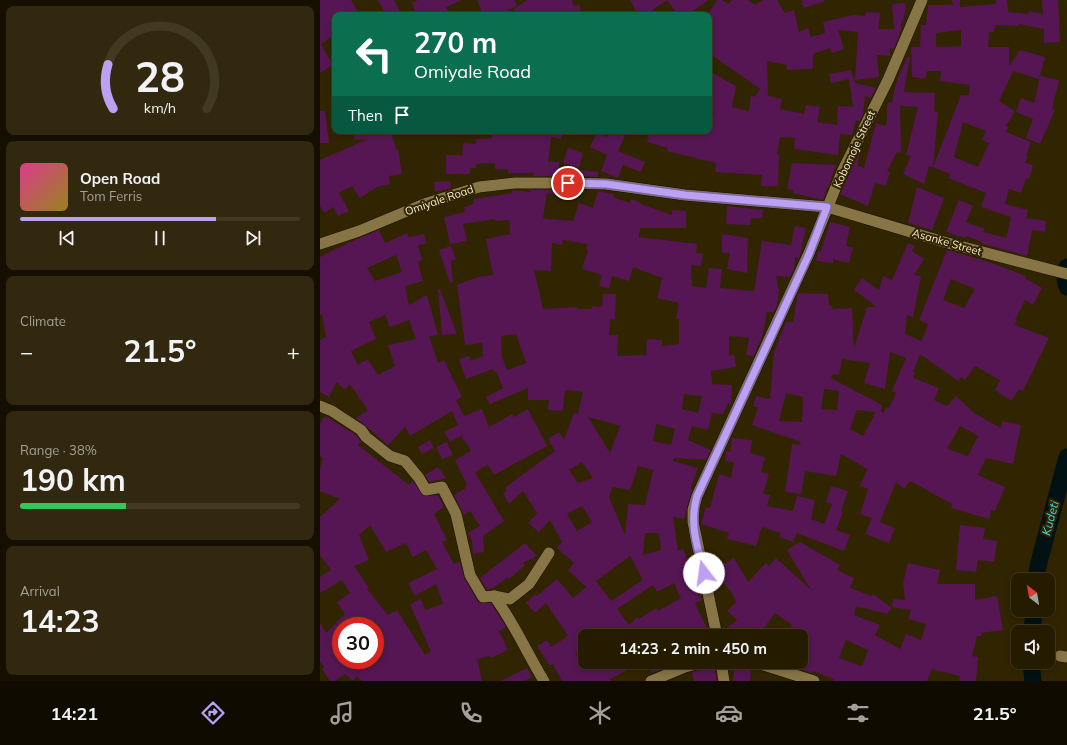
<!DOCTYPE html>
<html lang="en">
<head>
<meta charset="utf-8">
<style>
  body { margin:0; font-family:Mulish,sans-serif; background:#31280f; color:#f1f3f6; height:100vh; display:flex; flex-direction:column; font-size:15px; white-space:nowrap }
  * { box-sizing:border-box; margin:0 }
  p { font-size:13px; color:#a3a199 }
  .icon { flex:none; width:22px; height:22px; fill:none; stroke:currentColor; stroke-width:2; stroke-linecap:round; stroke-linejoin:round }
  .map { position:relative; flex:1; overflow:hidden }
  .details { display:flex; flex-direction:column; gap:6px; padding:6px; background:#140f00; width:320px }
  .details>* { flex:none }
  .top-card { position:absolute; left:12px; top:12px; width:380px; height:122px; border-radius:8px; box-shadow:0 2px 6px #0003,0 0 0 1px #423922; background:#0b6e4f; color:#fff; overflow:hidden }
  .needle { width:26px; rotate:329deg }
  .tools { position:absolute; left:691px; top:573px; display:grid; gap:8px }
  .tools a { display:grid; place-items:center; width:44px; height:44px; border-radius:8px; background:#251b00; box-shadow:0 2px 6px #0003,0 0 0 1px #423922; font-size:20px }
  .speed { position:absolute; left:12px; top:617px; display:flex; gap:8px; font-size:20px; font-weight:700; text-align:center }
  .speed>* { display:grid; place-content:center; width:52px; height:52px; border-radius:50%; background:#251b00; box-shadow:0 2px 6px #0003,0 0 0 1px #423922; line-height:1 }
  .speed .limit { border:6px solid #d22; background:#fff; color:#111 }
  .pin { position:absolute; display:grid; place-items:center; width:34px; height:34px; color:#fff; margin:-17px; border:2px solid #fff; border-radius:50%; box-shadow:0 1px 4px #0007 }
  .me { position:absolute; width:44px; margin:-22px; rotate:345deg; stroke-linejoin:round; filter:drop-shadow(0 0 3px #0008) }
  .turn { display:flex; align-items:center; gap:14px; height:84px; padding:0 16px; font-size:18px }
  .turn .icon { width:52px; height:52px; stroke-width:2.5 }
  .turn b { display:block; font-size:28px; line-height:34px }
  .then { display:flex; align-items:center; height:38px; padding:0 16px; background:#0003; gap:8px; font-size:15px }
  .big { font-size:30px; font-weight:700; line-height:1.1 }
  .details .card { flex:1; display:flex; flex-direction:column; justify-content:center; gap:6px; min-width:0; padding:0 14px; border-radius:8px; background:#31280f }
  .details .dial { align-items:center; gap:0 }
  .dial svg { height:104px; overflow:visible; fill:none; stroke:#423922; stroke-width:7; stroke-linecap:round; text-anchor:middle }
  .dial text { fill:#f1f3f6; stroke:none }
  .song { display:flex; align-items:center; gap:12px }
  .cover { width:48px; height:48px; border-radius:6px; background:linear-gradient(135deg,hsl(330 70% 55%),hsl(50 70% 35%)) }
  .played { height:4px; border-radius:2px; background:linear-gradient(90deg,#bca0f2 70%,#423922 70%) }
  .keys { display:flex; justify-content:space-around; direction:ltr }
  .heat { display:flex; justify-content:space-between; align-items:center; font-size:22px; direction:ltr }
  .charge { height:6px; border-radius:3px; background:linear-gradient(90deg,#34c759 38%,#423922 0) }
  .trip { position:absolute; left:258px; top:629px; width:230px; height:40px; border-radius:8px; background:#251b00; box-shadow:0 2px 6px #0003,0 0 0 1px #423922; font-weight:700; line-height:40px; text-align:center }
  .dock { display:flex; height:64px; justify-content:space-around; align-items:center; background:#0f0b00; color:#a3a199 }
  .dock .icon { width:28px; height:28px }
  .dock .on { color:#bca0f2 }
  .dock b { font-size:18px; color:#f1f3f6 }
  main { display:flex; flex:1; min-height:0 }
  .map>svg:first-child { display:block }
  .lines { fill:none; stroke-linecap:round; stroke-linejoin:round }
  .river { stroke:#021114; stroke-width:17 }
  .building { fill:#561653; fill-rule:evenodd }
  .minor-casing { stroke:#160e00; stroke-width:12 }
  .minor { stroke:#877545; stroke-width:11 }
  .route-casing { stroke:#7a689d; stroke-width:10 }
  .route { stroke:#bca0f2; stroke-width:7 }
  .labels { text-anchor:middle; dominant-baseline:central; stroke-width:4; stroke-linejoin:round; paint-order:stroke }
  .street-label { font-size:11px; fill:#f2e9cf; stroke:#312400 }
  .water-label { font-size:12px; font-style:italic; fill:#47d5eb; stroke:#312400 }
</style>
</head>
<body>
<main>
<section class="details">
<div class="card dial"><svg viewBox="0 0 100 80">
<path d="M14 69A42 42 0 1 1 86 69"/>
<path d="M14 69A42 42 0 0 1 10 35" stroke="#bca0f2"/>
<text x="50" y="56" font-size="32" font-weight="700">28</text>
<text x="50" y="72" font-size="11">km/h</text>
</svg></div>
<div class="card">
<div class="song"><i class="cover"></i><div><b>Open Road</b><p>Tom Ferris</p></div></div>
<div class="played"></div>
<div class="keys"><svg class="icon" aria-label="previous" viewBox="0 0 24 24"><path d="M18 5L8 12l10 7zM5 5v14"/></svg><svg class="icon" aria-label="pause" viewBox="0 0 24 24"><path d="M8 5v14M16 5v14"/></svg><svg class="icon" aria-label="next" viewBox="0 0 24 24"><path d="M6 5l10 7-10 7zM19 5v14"/></svg></div>
</div>
<div class="card"><p>Climate</p>
<div class="heat"><a>−</a><b class="big">21.5°</b><a>+</a></div>
</div>
<div class="card"><p>Range · 38%</p><b class="big">190 km</b><div class="charge"></div></div>
<div class="card"><p>Arrival</p><b class="big">14:23</b></div>
</section>
<div class="map">
<svg width="747" height="681" viewBox="0 0 747 681">
  <rect width="100%" height="100%" fill="#312400"/>
  <g class="lines">
    <g class="river">
      <polyline points="747,267 745,279 747,287"/>
      <polyline points="716,580 718,566 747,457"/>
      <polyline points="712,632 714,610"/>
      <polyline points="711,662 713,681"/>
    </g>
  </g>
  <g class="building">
    <polygon points="0,0 31,0 40,15 15,15 15,34 1,44 13,65 0,73"/>
    <polygon points="58,0 74,0 82,15 66,15"/>
    <polygon points="98,0 142,0 126,7 130,15 97,15 92,3"/>
    <polygon points="157,0 194,0 197,6 180,14 179,11 169,15 163,15"/>
    <polygon points="207,0 252,0 254,6 260,5 261,15 198,15 194,9"/>
    <polygon points="310,0 388,0 368,15 358,15 347,0 325,15 318,15"/>
    <polygon points="397,0 402,0 409,4 412,0 428,0 435,5 443,0 457,0 465,13 474,10 479,32 488,28 491,37 505,33 503,22 533,15 545,16 546,12 560,13 558,29 574,29 572,4 585,3 586,6 583,21 581,21 581,30 574,49 570,48 570,56 557,55 559,77 535,80 538,32 518,30 524,49 512,53 510,48 493,54 493,69 467,70 467,65 447,61 448,96 462,99 460,109 484,114 486,105 500,107 497,122 517,125 518,106 533,107 529,79 511,83 509,74 531,70 535,83 556,88 551,98 545,96 543,114 540,121 536,120 532,135 520,134 518,155 474,149 475,138 460,137 457,155 459,155 458,186 441,186 442,175 395,172 396,163 347,151 348,148 327,142 330,131 339,133 340,131 389,131 394,112 389,110 389,71 416,86 412,107 429,111 431,95 435,97 440,89 389,53 389,12"/>
    <polygon points="481,0 504,0 505,1 484,8"/>
    <path d="M 632,0 L 640,0 L 640,7 L 676,4 L 676,0 L 687,0 L 688,12 L 708,14 L 709,11 L 723,14 L 722,0 L 738,0 L 740,42 L 724,43 L 724,29 L 699,24 L 699,26 L 675,25 L 674,32 L 669,32 L 668,47 L 689,47 L 689,66 L 700,50 L 725,57 L 719,79 L 693,71 L 679,101 L 695,111 L 686,126 L 688,127 L 686,132 L 711,142 L 706,155 L 708,156 L 705,163 L 713,165 L 709,179 L 706,178 L 701,193 L 689,189 L 685,204 L 708,210 L 706,218 L 726,221 L 725,232 L 712,230 L 707,256 L 661,243 L 662,242 L 646,236 L 645,238 L 626,232 L 639,200 L 653,206 L 646,222 L 665,229 L 663,232 L 686,238 L 691,217 L 661,207 L 666,193 L 628,178 L 630,174 L 613,167 L 641,95 L 649,95 L 650,85 L 620,81 L 621,71 L 607,71 L 605,79 L 592,77 L 591,47 L 600,47 L 601,25 L 606,25 L 608,5 L 633,5 ZM 641,30 L 641,46 L 616,47 L 616,33 ZM 643,122 L 666,131 L 662,140 L 669,143 L 658,167 L 634,157 Z"/>
    <polygon points="587,57 590,57 584,92 615,93 614,111 618,112 613,167 609,166 604,184 583,174 591,156 586,155 598,107 580,106 581,153 577,152 567,171 570,172 566,186 555,183 548,206 520,194 539,153 538,166 544,168 556,123 565,126 567,121 567,107 568,103 572,102 576,83"/>
    <polygon points="720,76 739,80 732,109 735,110 720,144 706,138 713,119 696,112 701,98 714,103"/>
    <polygon points="0,111 5,111 9,143 0,143"/>
    <polygon points="32,131 71,131 76,149 78,149 82,174 69,176 70,184 57,187 40,198 32,186 19,193 29,211 18,216 13,207 4,213 0,206 0,160 48,139 35,140"/>
    <polygon points="172,131 243,131 241,139 231,137 228,162 239,162 238,176 213,176 214,173 188,173 188,169 175,169 175,163 156,164 156,168 150,168 150,174 126,174 126,155 142,155 143,143 156,144 156,139 172,138"/>
    <polygon points="290,131 307,131 298,151 325,162 321,172 303,165 298,178 281,171 287,155 270,147 277,132 287,137"/>
    <polygon points="248,148 263,153 259,168 243,163"/>
    <polygon points="472,163 516,165 508,188 506,187 506,192 503,200 473,193 473,190 467,189"/>
    <polygon points="261,170 278,172 278,177 260,176"/>
    <polygon points="130,181 131,188 115,192 114,182"/>
    <polygon points="597,187 624,198 612,230 588,223"/>
    <path d="M 192,190 L 211,192 L 211,190 L 237,190 L 237,195 L 227,193 L 223,218 L 229,219 L 253,221 L 259,203 L 273,208 L 278,191 L 293,194 L 293,197 L 310,203 L 311,199 L 321,203 L 321,204 L 352,215 L 352,210 L 366,211 L 366,228 L 320,228 L 319,237 L 377,244 L 376,253 L 383,254 L 381,266 L 371,265 L 372,286 L 386,288 L 389,268 L 402,269 L 400,288 L 434,291 L 442,241 L 471,245 L 475,226 L 486,228 L 480,255 L 479,258 L 475,257 L 474,270 L 470,277 L 456,276 L 459,291 L 457,305 L 454,312 L 447,312 L 442,337 L 434,356 L 426,355 L 429,338 L 409,336 L 409,356 L 414,355 L 416,367 L 391,371 L 392,384 L 412,385 L 411,404 L 408,403 L 403,414 L 392,413 L 388,430 L 372,426 L 368,440 L 391,450 L 386,460 L 354,458 L 353,461 L 378,468 L 371,488 L 372,490 L 364,519 L 353,517 L 358,551 L 363,549 L 370,567 L 374,565 L 375,567 L 378,581 L 373,583 L 382,600 L 375,603 L 389,633 L 380,636 L 265,636 L 265,647 L 255,653 L 261,665 L 269,662 L 323,662 L 290,679 L 291,681 L 242,681 L 233,664 L 230,666 L 217,646 L 227,640 L 231,647 L 248,636 L 226,603 L 215,613 L 206,603 L 215,594 L 217,596 L 237,579 L 253,598 L 266,587 L 248,570 L 254,563 L 237,548 L 242,542 L 230,520 L 219,532 L 208,523 L 217,513 L 203,491 L 189,504 L 183,493 L 187,490 L 185,488 L 195,480 L 235,451 L 228,439 L 239,432 L 244,440 L 254,412 L 258,414 L 263,392 L 245,390 L 243,411 L 228,410 L 229,400 L 208,400 L 208,388 L 170,404 L 166,397 L 183,388 L 176,371 L 174,372 L 173,369 L 146,379 L 139,359 L 149,356 L 151,361 L 163,356 L 162,343 L 145,345 L 137,285 L 158,277 L 173,275 L 166,239 L 190,234 L 189,220 L 175,221 L 175,219 L 143,224 L 147,241 L 130,244 L 124,217 L 145,212 L 144,207 L 154,204 L 154,199 L 192,193 ZM 243,240 L 267,244 L 266,249 L 268,250 L 262,269 L 282,275 L 279,286 L 289,289 L 292,276 L 309,281 L 313,267 L 342,278 L 337,298 L 359,303 L 356,319 L 359,319 L 359,344 L 342,346 L 342,340 L 327,339 L 326,355 L 297,356 L 298,335 L 289,335 L 290,319 L 295,320 L 296,294 L 283,294 L 282,307 L 272,306 L 272,309 L 258,309 L 258,307 L 223,309 L 214,270 L 231,271 L 232,243 L 242,245 ZM 196,334 L 206,363 L 187,370 L 182,357 L 181,336 ZM 364,394 L 382,396 L 378,413 L 362,409 ZM 268,417 L 300,426 L 290,453 ZM 336,424 L 355,429 L 351,445 L 333,441 ZM 262,462 L 273,478 L 258,483 L 249,470 ZM 318,466 L 333,470 L 325,505 L 308,504 L 305,535 L 289,497 L 292,487 L 310,490 ZM 262,506 L 272,522 L 257,531 L 247,514 ZM 325,533 L 339,533 L 341,550 L 323,555 ZM 310,556 L 323,580 L 291,601 L 276,581 ZM 354,583 L 361,598 L 338,611 L 336,608 L 319,619 L 318,617 L 309,625 L 297,609 L 333,585 L 337,592 Z"/>
    <polygon points="407,206 443,210 442,218 431,218 430,225 406,224"/>
    <polygon points="510,222 530,227 526,246 533,248 529,263 513,259 513,263 496,261 498,251 501,251"/>
    <path d="M 59,230 L 65,243 L 87,233 L 89,237 L 104,234 L 106,244 L 98,245 L 102,260 L 98,262 L 103,281 L 85,286 L 89,305 L 107,295 L 118,335 L 109,336 L 118,363 L 124,360 L 142,397 L 136,400 L 144,416 L 162,409 L 169,427 L 192,414 L 194,417 L 208,409 L 227,446 L 174,475 L 168,465 L 155,472 L 184,521 L 163,536 L 164,552 L 153,554 L 152,541 L 148,533 L 160,526 L 150,511 L 144,515 L 134,495 L 146,488 L 145,486 L 147,485 L 135,460 L 151,451 L 141,436 L 130,442 L 124,432 L 138,425 L 132,411 L 90,436 L 85,427 L 68,445 L 36,418 L 48,410 L 30,384 L 25,390 L 17,382 L 9,397 L 0,392 L 0,340 L 6,337 L 2,314 L 0,315 L 0,257 L 30,242 ZM 76,255 L 82,272 L 55,281 L 47,268 ZM 65,315 L 70,327 L 89,320 L 96,339 L 68,345 L 75,366 L 58,375 L 47,359 L 38,365 L 31,351 L 56,339 L 49,322 Z"/>
    <polygon points="402,234 428,238 427,273 407,269 410,253 402,253"/>
    <path d="M 588,243 L 595,246 L 592,251 L 604,259 L 594,275 L 601,276 L 593,317 L 587,315 L 585,334 L 602,341 L 608,324 L 599,320 L 627,250 L 666,261 L 706,276 L 705,278 L 722,288 L 713,305 L 705,300 L 695,320 L 697,320 L 695,325 L 729,338 L 703,391 L 699,389 L 691,401 L 675,390 L 680,380 L 655,366 L 645,380 L 641,377 L 638,381 L 600,354 L 593,372 L 595,373 L 593,378 L 619,388 L 614,400 L 627,406 L 636,396 L 654,413 L 681,428 L 682,421 L 701,425 L 693,464 L 666,458 L 658,475 L 685,487 L 675,511 L 671,510 L 669,519 L 631,508 L 632,504 L 590,481 L 584,489 L 576,482 L 560,522 L 575,528 L 569,543 L 545,534 L 552,518 L 540,514 L 548,489 L 540,486 L 547,469 L 521,454 L 516,476 L 485,471 L 481,494 L 465,492 L 472,444 L 480,445 L 481,442 L 432,425 L 438,408 L 433,406 L 436,396 L 450,399 L 454,352 L 466,322 L 473,322 L 478,293 L 508,294 L 509,306 L 513,306 L 512,309 L 532,308 L 534,348 L 547,307 L 557,307 L 534,290 L 542,278 L 559,290 L 563,276 L 572,280 ZM 631,279 L 655,289 L 644,308 L 623,300 ZM 570,352 L 586,358 L 572,391 L 576,393 L 569,408 L 566,407 L 564,413 L 561,412 L 562,405 L 511,378 L 513,374 L 519,375 L 522,359 L 550,363 L 544,383 L 565,389 ZM 504,389 L 519,391 L 517,410 L 501,409 ZM 466,393 L 483,397 L 482,422 L 459,421 ZM 537,410 L 556,412 L 543,436 L 530,429 ZM 640,426 L 658,436 L 648,456 L 627,449 Z"/>
    <polygon points="131,246 136,259 131,261 133,282 130,283 119,250"/>
    <polygon points="118,289 120,289 137,334 122,335"/>
    <path d="M 5,416 L 36,435 L 41,442 L 38,445 L 89,485 L 93,481 L 103,496 L 118,495 L 124,507 L 114,514 L 127,540 L 122,542 L 134,564 L 140,562 L 144,578 L 158,602 L 171,603 L 186,627 L 179,631 L 188,650 L 171,658 L 170,656 L 157,659 L 162,681 L 42,681 L 37,676 L 33,681 L 25,674 L 15,681 L 10,681 L 2,669 L 4,667 L 0,662 L 0,623 L 6,633 L 25,614 L 17,602 L 30,593 L 22,580 L 0,593 L 0,577 L 11,570 L 0,555 L 0,517 L 20,499 L 0,491 L 0,469 L 3,458 L 0,456 L 0,424 ZM 50,525 L 66,552 L 86,543 L 93,557 L 106,550 L 117,569 L 88,583 L 95,596 L 116,584 L 123,604 L 105,610 L 101,599 L 90,604 L 111,652 L 105,655 L 77,610 L 68,615 L 47,589 L 49,588 L 34,566 L 49,560 L 39,535 ZM 21,626 L 55,626 L 55,660 L 21,660 L 21,656 L 11,648 L 21,638 Z"/>
    <polygon points="412,438 432,440 430,453 445,457 441,472 449,474 443,494 450,495 447,506 473,511 477,496 495,500 491,519 504,524 512,504 506,502 511,486 528,491 521,511 523,512 516,530 530,535 524,551 477,533 473,542 459,537 461,533 442,527 436,546 407,539 409,533 381,524 386,507 390,508 399,474 411,478 414,462 405,461 406,451 410,452"/>
    <polygon points="110,440 114,448 102,454 98,447"/>
    <polygon points="127,442 133,455 122,459 116,447"/>
    <polygon points="118,467 126,478 110,482 105,475"/>
    <polygon points="640,525 665,528 663,539 677,541 674,562 658,560 656,572 636,570"/>
    <path d="M 480,542 L 520,565 L 517,570 L 534,578 L 530,588 L 552,596 L 553,594 L 572,608 L 567,614 L 536,606 L 534,615 L 560,625 L 555,635 L 580,649 L 586,634 L 601,640 L 606,624 L 588,619 L 591,610 L 572,607 L 573,599 L 585,600 L 583,583 L 588,563 L 620,570 L 617,584 L 655,584 L 655,600 L 677,596 L 683,630 L 661,633 L 661,636 L 657,636 L 652,656 L 658,657 L 656,681 L 639,681 L 640,676 L 612,669 L 607,681 L 513,681 L 514,679 L 493,671 L 492,673 L 482,670 L 467,662 L 481,662 L 481,636 L 468,636 L 472,625 L 455,613 L 438,636 L 406,636 L 403,631 L 417,620 L 407,611 L 416,602 L 411,591 L 401,580 L 398,582 L 392,571 L 414,558 L 428,582 L 446,563 L 449,566 L 456,558 L 491,590 L 467,550 ZM 526,640 L 548,650 L 542,666 L 519,658 Z"/>
    <polygon points="205,543 217,556 203,563 205,565 189,579 188,577 176,586 167,590 160,578"/>
    <polygon points="327,662 359,662 332,673"/>
    <polygon points="391,664 394,665 397,681 374,681 372,672 386,669"/>
    <polygon points="414,667 431,668 430,681 413,681"/>
    <polygon points="207,668 212,677 204,681 181,681"/>
  </g>
  <g class="lines">
    <g class="minor-casing">
      <g id="minor">
        <polyline points="0,244 39,231 104,204 159,187 195,183 248,183 286,184 365,195 507,207 624,242 747,274"/>
        <polyline points="0,406 12,411 41,430 46,437 70,456 85,461 99,478 106,490 122,487 136,514 150,575 163,597 174,596 190,599 209,584 229,553"/>
        <path d="M 174,596 C 194,623 207,653 224,681"/>
        <polyline points="397,636 373,522 373,510 377,496 489,253 522,172 568,80 602,0"/>
        <polyline points="740,656 747,657"/>
        <polyline points="401,662 404,681"/>
        <polyline points="434,662 494,681"/>
        <polyline points="331,681 365,667 384,662"/>
      </g>
    </g>
    <use href="#minor" class="minor"/>
  </g>
  <g class="lines">
    <g class="route-casing">
      <path id="route" d="M 248,183 L 286,184 L 365,195 L 507,207 L 489,254 L 377,496 C 369,523 377,546 384,573"/>
    </g>
    <use href="#route" class="route"/>
  </g>
  <g class="labels">
    <g class="street-label">
      <text transform="translate(534 149) rotate(-65)">Kobomoje Street</text>
      <text transform="translate(119 200) rotate(-19)">Omiyale Road</text>
      <text transform="translate(627 242) rotate(16)">Asanke Street</text>
    </g>
    <g class="water-label">
      <text transform="translate(730 518) rotate(-75)">Kudeti</text>
    </g>
  </g>
</svg>
<div class="tools">
<a><svg class="needle" viewBox="-14 -14 28 28"><path d="M0-13l5 13h-10z" fill="#e53935"/><path d="M0 13l5-13h-10z" fill="#a3a199"/></svg></a>
<a><svg class="icon" aria-label="sound" viewBox="0 0 24 24"><path d="M4 9h4l5-4v14l-5-4H4zM17 9q2 3 0 6"/></svg></a>
</div>
<div class="speed"><div class="limit">30</div></div>
<div class="pin" style="left:248px;top:183px;background:#d93025"><svg class="icon" aria-label="arrive" viewBox="0 0 24 24"><path d="M6 21V4h12l-3 4 3 4H6"/></svg></div>
<svg class="me" style="left:384px;top:573px" viewBox="-20 -20 40 40"><circle r="19" fill="#fff"/><path d="M0-13L10 11 0 6-10 11z" fill="#bca0f2"/></svg>
<div class="trip">14:23 · 2 min · 450 m</div>
<div class="top-card">
<div class="turn"><svg class="icon" aria-label="left" viewBox="0 0 24 24"><path d="M17 20v-9H6M10 6l-5 5 5 5"/></svg><div><b>270 m</b>Omiyale Road</div></div>
<div class="then">Then<svg class="icon" aria-label="arrive" viewBox="0 0 24 24"><path d="M6 21V4h12l-3 4 3 4H6"/></svg></div>
</div>
</div>
</main>
<nav class="dock">
<b>14:21</b>
<svg class="icon on" aria-label="directions" viewBox="0 0 24 24"><path d="M12 3l9 9-9 9-9-9zM9 14v-3h6M13 9l2 2-2 2"/></svg>
<svg class="icon" aria-label="music" viewBox="0 0 24 24"><path d="M9 18V5l10-2v13"/><circle cx="6" cy="18" r="3"/><circle cx="16" cy="16" r="3"/></svg>
<svg class="icon" aria-label="phone" viewBox="0 0 24 24"><path d="M5 4h4l2 5-3 2q2 4 5 5l2-3 5 2v4C11 20 4 13 5 4z"/></svg>
<svg class="icon" aria-label="climate" viewBox="0 0 24 24"><path d="M12 3v18M4 7l16 10M4 17L20 7"/></svg>
<svg class="icon" aria-label="car" viewBox="0 0 24 24"><path d="M5 17H2v-5l4-1 3-4h7l3 4 3 1v5h-3M9 17h6M6 11h13"/><circle cx="7" cy="17" r="2"/><circle cx="17" cy="17" r="2"/></svg>
<svg class="icon" aria-label="filters" viewBox="0 0 24 24"><path d="M4 7h16M4 17h16"/><circle cx="9" cy="7" r="2"/><circle cx="15" cy="17" r="2"/></svg>
<b>21.5°</b>
</nav>
</body>
</html>
